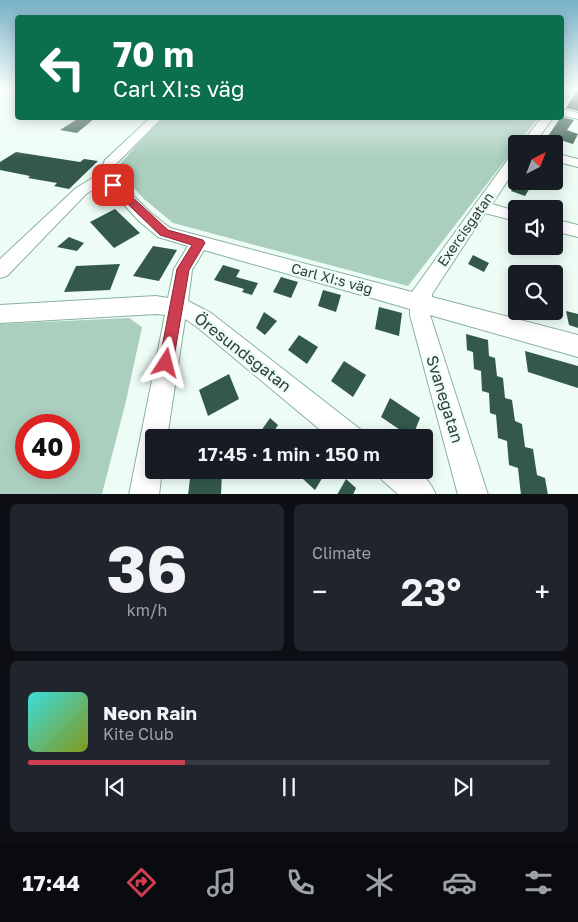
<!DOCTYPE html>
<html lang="en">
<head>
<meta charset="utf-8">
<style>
  body { margin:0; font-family:"Golos Text",sans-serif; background:#20242c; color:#f1f3f6; height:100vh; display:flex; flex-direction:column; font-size:19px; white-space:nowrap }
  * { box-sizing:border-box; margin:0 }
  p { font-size:16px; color:#9ea1a6 }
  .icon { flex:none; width:28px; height:28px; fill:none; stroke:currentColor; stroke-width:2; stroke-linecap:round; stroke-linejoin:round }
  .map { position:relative; height:494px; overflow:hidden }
  .drawer { display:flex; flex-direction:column; gap:10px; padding:10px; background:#0d0f14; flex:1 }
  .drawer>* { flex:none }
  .hud { position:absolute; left:15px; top:15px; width:549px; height:105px; border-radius:5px; box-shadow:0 2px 12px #0003; background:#0b6e4f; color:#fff; overflow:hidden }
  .needle { width:32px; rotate:42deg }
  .fabs { position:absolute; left:508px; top:135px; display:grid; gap:10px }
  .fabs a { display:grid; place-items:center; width:55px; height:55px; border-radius:5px; background:#171b24; box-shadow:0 2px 12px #0003; font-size:25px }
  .speed { position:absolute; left:15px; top:414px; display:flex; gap:10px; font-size:25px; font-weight:700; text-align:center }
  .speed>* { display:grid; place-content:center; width:65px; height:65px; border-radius:50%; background:#171b24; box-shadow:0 2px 12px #0003; line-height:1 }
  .speed .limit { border:8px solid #d22; background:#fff; color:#111 }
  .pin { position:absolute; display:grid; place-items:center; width:42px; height:42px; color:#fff; margin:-21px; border-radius:10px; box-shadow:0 2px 8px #0006 }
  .me { position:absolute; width:55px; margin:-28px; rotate:9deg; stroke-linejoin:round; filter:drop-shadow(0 0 4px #0008) }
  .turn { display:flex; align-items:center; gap:18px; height:105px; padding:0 15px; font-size:22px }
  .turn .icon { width:65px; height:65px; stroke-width:2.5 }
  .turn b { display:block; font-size:35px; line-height:42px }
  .big { font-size:38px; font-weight:600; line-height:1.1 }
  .drawer .widget { flex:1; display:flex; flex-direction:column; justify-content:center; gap:8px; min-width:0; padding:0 18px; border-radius:8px; background:#20242c }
  .drawer .dial { align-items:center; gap:0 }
  .dial b { font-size:65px; line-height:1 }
  .song { display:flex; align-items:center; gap:15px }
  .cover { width:60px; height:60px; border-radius:8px; background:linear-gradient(135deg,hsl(180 70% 55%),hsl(70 70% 35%)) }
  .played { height:5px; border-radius:2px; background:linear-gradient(90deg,#ce3e51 30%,#363941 30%) }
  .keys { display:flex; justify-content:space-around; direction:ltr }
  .heat { display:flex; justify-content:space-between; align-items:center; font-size:28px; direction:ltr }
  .drawer .tiles { flex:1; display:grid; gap:10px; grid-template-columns:1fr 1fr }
  .widget:last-child { grid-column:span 2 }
  .trip { position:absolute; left:145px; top:429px; width:288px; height:50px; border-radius:5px; background:#171b24; box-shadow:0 2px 12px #0003; font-weight:600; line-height:50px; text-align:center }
  .menu { display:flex; height:80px; justify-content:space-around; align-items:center; background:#090b0e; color:#9ea1a6 }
  .menu .icon { width:35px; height:35px }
  .menu .current { color:#ce3e51 }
  .menu b { font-size:22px; color:#f1f3f6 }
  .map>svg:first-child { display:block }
  .green { fill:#abcfbf; fill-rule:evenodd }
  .building { fill:#34594b }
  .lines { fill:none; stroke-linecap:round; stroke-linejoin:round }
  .minor-casing { stroke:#89b1a0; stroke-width:2 }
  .minor { fill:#fff; fill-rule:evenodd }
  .route { fill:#ce3e51; stroke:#862835 }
  .labels { text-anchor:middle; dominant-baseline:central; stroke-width:5; stroke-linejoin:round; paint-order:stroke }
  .street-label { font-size:14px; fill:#2d3e37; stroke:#edfdf6 }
  .near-street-label { font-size:16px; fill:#2d3e37; stroke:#edfdf6 }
</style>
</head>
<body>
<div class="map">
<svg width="578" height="495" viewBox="0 0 578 495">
  <rect width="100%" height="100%" fill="#edfdf6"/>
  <g class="green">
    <polygon points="162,118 538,118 408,286 173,223 144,199 116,168"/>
    <path d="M 129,318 L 142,327 L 126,401 L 102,494 L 0,494 L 0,324 ZM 26,425 L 69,425 L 69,468 L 26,468 Z"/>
  </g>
  <g class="building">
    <polygon points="578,89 578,111 566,108"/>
    <polygon points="561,117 574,120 567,130 578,134 573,144 548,136"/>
    <polygon points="79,118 95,118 77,133 60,130"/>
    <polygon points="16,152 80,162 84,159 98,161 69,189 54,186 57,183 28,178 30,176 0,170 0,162"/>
    <polygon points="518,181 531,186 525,196 511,191"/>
    <polygon points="115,209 140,233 114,248 90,222"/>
    <polygon points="69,237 84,243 77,251 57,247"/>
    <polygon points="153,246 177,250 159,281 133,276"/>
    <polygon points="473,255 489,263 484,272 468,264"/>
    <polygon points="120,264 110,290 64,292 76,266"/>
    <polygon points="223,265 240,270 236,277 258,283 252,295 242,292 244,289 214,280"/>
    <polygon points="281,277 298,282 291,298 273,292"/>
    <polygon points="323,290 341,295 336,312 318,306"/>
    <polygon points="379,307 402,313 399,336 375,329"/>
    <polygon points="566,311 578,314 578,328 569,325"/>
    <polygon points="264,312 277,321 265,335 256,328"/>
    <polygon points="466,334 488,340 489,356 495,358 497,376 503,378 505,398 512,400 515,421 522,424 525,447 533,449 537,475 545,478 548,495 521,495 518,468 509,465 507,441 498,438 496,415 490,413 489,393 482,391 481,371 474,369 473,352 467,350"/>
    <polygon points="299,335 318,347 307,364 288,350"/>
    <polygon points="525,351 578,366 578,388 528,372"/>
    <polygon points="344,361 366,375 353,397 331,381"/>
    <polygon points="229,374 239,399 208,416 199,390"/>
    <polygon points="390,398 420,418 412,438 381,417"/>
    <polygon points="270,418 278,425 270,438 256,438"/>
    <polygon points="204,470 222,470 221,495 188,495 191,471"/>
    <polygon points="293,470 327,470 315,490"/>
    <polygon points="346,479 356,488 353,495 337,495"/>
  </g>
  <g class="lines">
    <g class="minor-casing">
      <g id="minor">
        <polygon points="564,89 574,89 565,101 561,102 561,92"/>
        <polygon points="561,109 578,113 578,119 561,115"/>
        <polygon points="150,118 162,118 116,164 112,175 151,213 170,228 412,292 511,155 516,154 516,168 492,204 516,211 516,221 485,213 432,294 432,297 578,335 578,357 430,315 488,495 458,495 410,315 410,309 204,250 192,270 188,301 211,313 360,429 364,438 330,438 197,327 185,319 167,438 154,438 154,470 162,470 159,495 129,495 165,315 156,314 0,323 0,305 156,296 168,298 174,269 188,246 158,237 139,221 104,183 86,194 7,276 0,278 0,259 76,188 99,174 105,160"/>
        <polygon points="541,118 553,118 534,144 521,144"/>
        <polygon points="554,153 578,159 578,167 554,161"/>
        <polygon points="554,219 578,225 578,237 554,231"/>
        <path d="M 378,470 C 404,470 424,465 436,495 L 399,495 L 382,480 Z"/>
      </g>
    </g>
    <use href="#minor" class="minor"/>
  </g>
  <linearGradient id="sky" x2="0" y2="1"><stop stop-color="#77b0c6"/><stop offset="0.56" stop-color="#f7fefb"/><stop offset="1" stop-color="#f7fefb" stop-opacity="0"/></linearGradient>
  <rect width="578" height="158" fill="url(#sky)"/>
  <polygon class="route" points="113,182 117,183 168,230 203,240 205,243 189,270 173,363 171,368 166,370 161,368 159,363 177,269 192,245 160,235 110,187 109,185"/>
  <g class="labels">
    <g class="street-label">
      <text transform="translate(465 229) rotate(-55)">Exercisgatan</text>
      <text transform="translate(332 278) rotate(15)">Carl XI:s väg</text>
    </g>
    <g class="near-street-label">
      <text transform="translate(243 352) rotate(38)">Öresundsgatan</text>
      <text transform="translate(445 399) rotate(73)">Svanegatan</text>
    </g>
  </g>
</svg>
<div class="fabs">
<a><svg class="needle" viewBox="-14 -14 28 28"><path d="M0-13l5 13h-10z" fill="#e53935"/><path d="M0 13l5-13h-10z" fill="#9ea1a6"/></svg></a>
<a><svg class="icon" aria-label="sound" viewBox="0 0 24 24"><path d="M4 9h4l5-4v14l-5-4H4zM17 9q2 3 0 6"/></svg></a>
<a><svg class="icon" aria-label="search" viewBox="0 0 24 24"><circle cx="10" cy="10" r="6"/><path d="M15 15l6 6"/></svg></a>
</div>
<div class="speed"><div class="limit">40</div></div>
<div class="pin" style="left:113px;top:185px;background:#d93025"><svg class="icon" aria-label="arrive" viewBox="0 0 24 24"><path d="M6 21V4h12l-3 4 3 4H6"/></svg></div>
<svg class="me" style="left:166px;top:363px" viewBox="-20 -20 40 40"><path d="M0-17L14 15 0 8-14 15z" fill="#ce3e51" stroke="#fff" stroke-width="4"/></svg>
<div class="trip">17:45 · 1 min · 150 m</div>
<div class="hud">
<div class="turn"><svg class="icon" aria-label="left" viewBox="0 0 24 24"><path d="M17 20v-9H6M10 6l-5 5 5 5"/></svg><div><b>70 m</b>Carl XI:s väg</div></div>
</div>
</div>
<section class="drawer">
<div class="tiles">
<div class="widget dial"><b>36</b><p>km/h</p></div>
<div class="widget"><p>Climate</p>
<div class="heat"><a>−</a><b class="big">23°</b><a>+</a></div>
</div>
<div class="widget">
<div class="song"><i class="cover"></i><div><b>Neon Rain</b><p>Kite Club</p></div></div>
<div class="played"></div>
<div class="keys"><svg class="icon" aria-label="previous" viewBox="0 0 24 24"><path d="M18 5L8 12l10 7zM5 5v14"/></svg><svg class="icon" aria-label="pause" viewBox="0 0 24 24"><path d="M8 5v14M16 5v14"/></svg><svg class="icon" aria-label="next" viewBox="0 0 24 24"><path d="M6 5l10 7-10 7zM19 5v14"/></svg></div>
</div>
</div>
</section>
<nav class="menu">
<b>17:44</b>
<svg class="icon current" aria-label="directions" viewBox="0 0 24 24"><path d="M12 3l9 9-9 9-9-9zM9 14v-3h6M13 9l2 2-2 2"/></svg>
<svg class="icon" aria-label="music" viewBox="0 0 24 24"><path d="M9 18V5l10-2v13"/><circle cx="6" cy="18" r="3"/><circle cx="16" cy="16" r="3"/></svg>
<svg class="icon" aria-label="phone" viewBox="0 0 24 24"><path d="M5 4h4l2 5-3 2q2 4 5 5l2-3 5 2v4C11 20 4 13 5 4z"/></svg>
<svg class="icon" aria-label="climate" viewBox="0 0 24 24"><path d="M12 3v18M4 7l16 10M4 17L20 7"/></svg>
<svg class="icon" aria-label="car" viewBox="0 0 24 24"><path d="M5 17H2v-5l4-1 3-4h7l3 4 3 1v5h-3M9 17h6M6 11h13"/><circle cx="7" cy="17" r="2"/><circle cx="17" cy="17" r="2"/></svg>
<svg class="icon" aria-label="filters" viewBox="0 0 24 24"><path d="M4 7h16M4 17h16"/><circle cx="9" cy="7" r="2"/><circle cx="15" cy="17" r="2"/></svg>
</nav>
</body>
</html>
